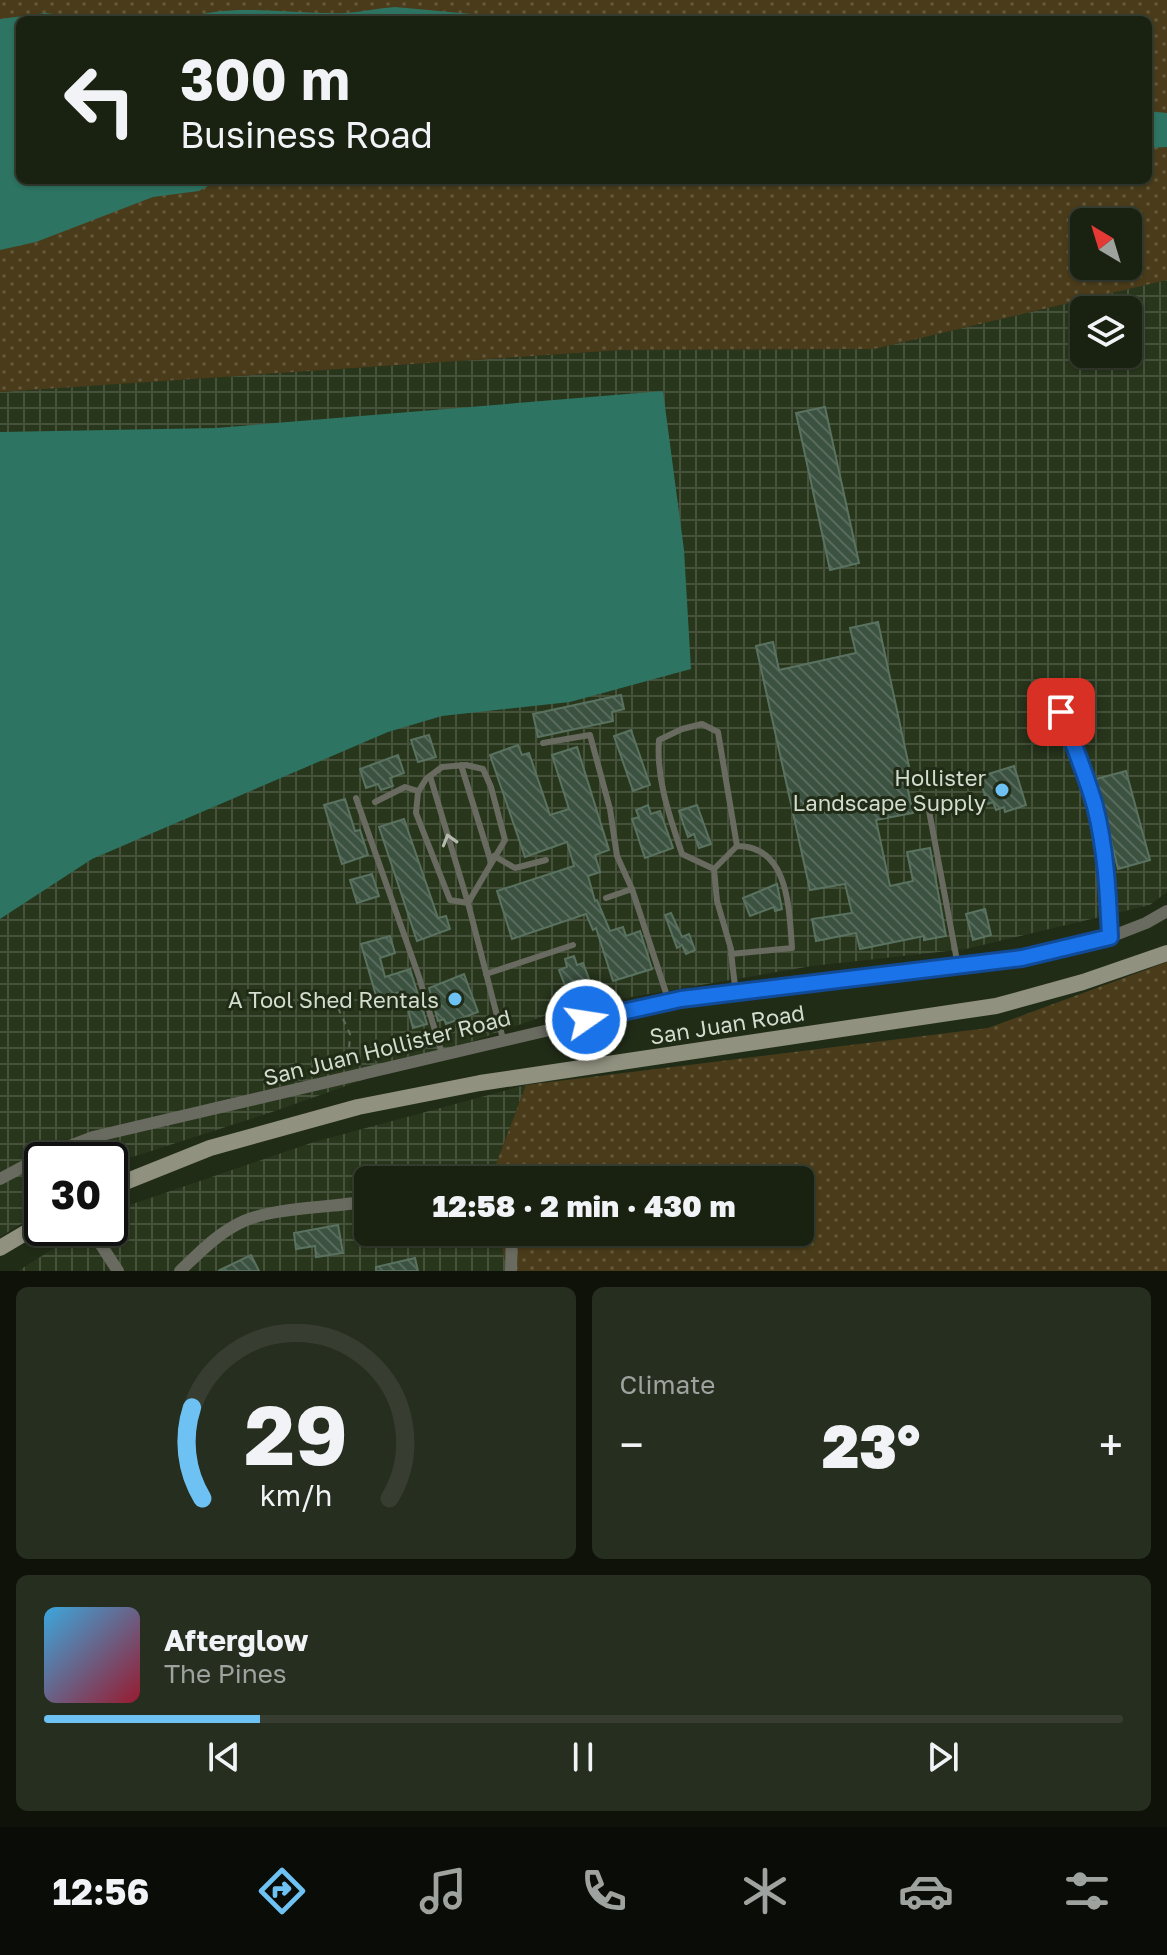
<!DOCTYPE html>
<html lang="en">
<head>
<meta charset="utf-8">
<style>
  body { margin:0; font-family:"Golos Text",sans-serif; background:#262e1f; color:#f1f3f6; height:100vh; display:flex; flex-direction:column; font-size:30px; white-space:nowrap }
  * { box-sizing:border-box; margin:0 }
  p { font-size:26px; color:#9fa39f }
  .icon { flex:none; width:44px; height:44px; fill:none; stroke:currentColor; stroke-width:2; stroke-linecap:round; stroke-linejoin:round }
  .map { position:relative; height:1271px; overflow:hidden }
  .details { display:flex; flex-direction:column; gap:16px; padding:16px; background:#0e1209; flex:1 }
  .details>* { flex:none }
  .banner { position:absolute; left:16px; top:16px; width:1136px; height:168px; border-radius:12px; box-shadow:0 2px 6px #0004,0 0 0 2px #373e31; background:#192111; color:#f1f3f6; overflow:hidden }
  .needle { width:52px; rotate:322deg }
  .buttons { position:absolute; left:1070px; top:208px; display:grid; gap:16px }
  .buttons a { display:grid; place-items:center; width:72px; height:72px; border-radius:12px; background:#192111; box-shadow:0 2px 6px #0004,0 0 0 2px #373e31; font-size:40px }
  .speed { position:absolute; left:24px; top:1142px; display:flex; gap:16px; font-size:40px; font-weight:700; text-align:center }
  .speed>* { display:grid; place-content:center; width:104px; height:104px; border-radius:50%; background:#192111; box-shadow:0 2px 6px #0004,0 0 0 2px #373e31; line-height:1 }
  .speed .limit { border:4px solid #111; border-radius:12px; background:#fff; color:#111 }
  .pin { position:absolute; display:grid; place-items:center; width:68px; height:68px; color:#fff; margin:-34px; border-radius:16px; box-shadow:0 4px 12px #0006 }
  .me { position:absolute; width:88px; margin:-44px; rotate:77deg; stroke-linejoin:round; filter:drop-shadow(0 0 6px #0008) }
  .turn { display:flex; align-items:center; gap:28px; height:168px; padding:0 32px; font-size:36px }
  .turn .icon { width:104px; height:104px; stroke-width:2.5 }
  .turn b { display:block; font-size:56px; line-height:68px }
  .big { font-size:60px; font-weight:800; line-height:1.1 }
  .details .widget { flex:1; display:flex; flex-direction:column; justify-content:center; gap:12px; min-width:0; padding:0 28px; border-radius:12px; background:#262e1f }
  .details .dial { align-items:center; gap:0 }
  .dial svg { height:208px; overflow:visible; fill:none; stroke:#373e31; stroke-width:7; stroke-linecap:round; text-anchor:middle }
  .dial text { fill:#f1f3f6; stroke:none }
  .song { display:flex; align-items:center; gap:24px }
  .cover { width:96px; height:96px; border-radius:12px; background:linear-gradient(135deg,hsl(200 70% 55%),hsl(350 70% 35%)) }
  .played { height:8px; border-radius:4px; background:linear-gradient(90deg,#6ec2f3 20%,#373e31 20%) }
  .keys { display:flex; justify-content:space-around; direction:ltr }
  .heat { display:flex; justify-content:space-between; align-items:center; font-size:44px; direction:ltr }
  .details .tiles { flex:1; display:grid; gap:16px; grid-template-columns:1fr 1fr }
  .widget:last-child { grid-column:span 2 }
  .trip { position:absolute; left:354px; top:1166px; width:460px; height:80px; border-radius:12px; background:#192111; box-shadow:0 2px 6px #0004,0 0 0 2px #373e31; font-weight:800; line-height:80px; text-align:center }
  .tab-bar { display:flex; height:128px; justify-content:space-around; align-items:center; background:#0a0d07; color:#9fa39f }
  .tab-bar .icon { width:56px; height:56px }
  .tab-bar .on { color:#6ec2f3 }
  .tab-bar b { font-size:36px; color:#f1f3f6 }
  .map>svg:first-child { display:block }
  .industrial { fill:url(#industrial-grid); fill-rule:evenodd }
  .grass { fill:url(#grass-dots); fill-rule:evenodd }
  .water { fill:#2d7462 }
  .building { fill:url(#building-back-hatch); stroke:#5a7260; stroke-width:2 }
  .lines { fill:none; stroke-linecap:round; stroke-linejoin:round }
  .path { stroke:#616b59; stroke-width:2; stroke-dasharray:6 6; stroke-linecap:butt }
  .service { stroke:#6a6b60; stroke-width:6 }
  .minor { stroke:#6a6b60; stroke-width:12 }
  .secondary { stroke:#90917f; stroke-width:16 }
  .oneway { stroke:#b4baad }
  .route-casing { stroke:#114b97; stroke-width:20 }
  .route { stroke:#1a73e8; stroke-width:14 }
  .poi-dot { fill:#6ec2f3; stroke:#212c17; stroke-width:3 }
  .labels { text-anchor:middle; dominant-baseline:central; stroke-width:6; stroke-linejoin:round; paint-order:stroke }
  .poi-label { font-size:22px; fill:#d4dcce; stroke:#212c17; text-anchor:end }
  .street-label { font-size:22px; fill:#d4dcce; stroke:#212c17 }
</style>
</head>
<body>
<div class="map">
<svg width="1167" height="1271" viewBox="0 0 1167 1271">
  <defs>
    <pattern id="industrial-grid" width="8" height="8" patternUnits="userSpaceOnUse" patternTransform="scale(2)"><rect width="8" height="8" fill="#28361c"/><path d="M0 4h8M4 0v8" fill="none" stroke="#46523c"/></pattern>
    <pattern id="grass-dots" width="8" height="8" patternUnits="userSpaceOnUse" patternTransform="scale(2)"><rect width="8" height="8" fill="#4a3c1a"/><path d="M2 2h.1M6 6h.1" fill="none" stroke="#63583a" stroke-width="1.8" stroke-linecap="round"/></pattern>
    <pattern id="building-back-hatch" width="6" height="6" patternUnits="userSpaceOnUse" patternTransform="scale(2)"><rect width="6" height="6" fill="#3c5241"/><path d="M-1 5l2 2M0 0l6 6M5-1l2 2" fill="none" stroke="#576a5b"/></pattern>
  </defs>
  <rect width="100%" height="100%" fill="#212c17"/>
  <g class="industrial">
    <path d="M 1167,280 L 1167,892 L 1150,905 L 966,949 L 812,966 L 567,1008 L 275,1111 L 123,1160 L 110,1168 L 110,1160 L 42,1160 L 42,1211 L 0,1237 L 0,392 L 621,350 L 874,349 ZM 1084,310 L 1128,310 L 1128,354 L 1084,354 Z"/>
    <polygon points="526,1085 490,1180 368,1180 368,1232 499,1232 507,1271 18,1271 86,1228 110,1228 110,1213 115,1210 314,1142"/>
  </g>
  <g class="grass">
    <path d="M 0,0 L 1167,0 L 1167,280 L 874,349 L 621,350 L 0,392 ZM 20,20 L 1148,20 L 1148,180 L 20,180 ZM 1084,222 L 1128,222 L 1128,266 L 1084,266 Z"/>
    <polygon points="1167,962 1167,1271 507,1271 499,1232 800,1232 800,1180 490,1180 526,1085 988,1028"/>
  </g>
  <g class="water">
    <path d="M 395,7 L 537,20 L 180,20 C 233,1 291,15 346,13 C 362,12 378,8 395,7 Z"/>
    <polygon points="46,13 97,20 20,20 20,180 219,180 199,191 153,197 36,242 0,250 0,19"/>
    <polygon points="1148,111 1167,113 1167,147 1148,148"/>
    <polygon points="663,391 684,550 691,669 570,702 442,716 388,732 92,859 0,919 0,432 216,428"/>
  </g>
  <g class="building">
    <polygon points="825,407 859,563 830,570 796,413"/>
    <polygon points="878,622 913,785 907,786 913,813 876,820 890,886 913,881 907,852 930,848 946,936 924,940 924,936 860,949 856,933 816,941 812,919 852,913 845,884 810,890 756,646 773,642 779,670 856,653 850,628"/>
    <polygon points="621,695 624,709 612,712 613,721 538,737 533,714"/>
    <polygon points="631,730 650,785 633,791 614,736"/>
    <polygon points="429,735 436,757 418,762 411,740"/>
    <polygon points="518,745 522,755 529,753 550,815 569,809 552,755 577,747 609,850 595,855 600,872 588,876 595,901 597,900 610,931 623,927 626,936 640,931 652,969 613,981 596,928 593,930 586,914 512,939 497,891 574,866 567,842 525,857 490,755"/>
    <polygon points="398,755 404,773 390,778 393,786 381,790 378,784 366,788 360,769"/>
    <polygon points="1014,766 1026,805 1005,812 1004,807 996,810 993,802 988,804 979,777"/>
    <polygon points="1126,771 1150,860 1118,869 1096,779"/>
    <polygon points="345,799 355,831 360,830 368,855 342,864 324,805"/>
    <polygon points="648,805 651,814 660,811 673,848 645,858 632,819 639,817 636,810"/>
    <polygon points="697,805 711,844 699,848 694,834 688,837 679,811"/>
    <polygon points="404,819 438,918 446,916 450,929 417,941 379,827"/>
    <polygon points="372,874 379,896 357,903 350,880"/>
    <polygon points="777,884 782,909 775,911 774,907 750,916 743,898"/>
    <polygon points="985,909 991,935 973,940 966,914"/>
    <polygon points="671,913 682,937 689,934 695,950 686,954 682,945 677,948 665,915"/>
    <polygon points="390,936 395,953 380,958 385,977 410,969 427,1024 413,1028 403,991 377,999 361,944"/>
    <polygon points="574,956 577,965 583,963 589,979 566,988 559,970 567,967 565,959"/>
    <polygon points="464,974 478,1012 446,1024 444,1019 438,1021 429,988"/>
    <polygon points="338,1225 343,1253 316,1257 315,1246 296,1249 294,1233"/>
    <polygon points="251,1255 259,1271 218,1271"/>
    <polygon points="415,1258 418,1271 376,1271 376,1267"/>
  </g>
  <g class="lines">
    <polyline class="path" points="333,997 350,1034 348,1065"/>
    <g class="service">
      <polyline points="543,743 590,735 610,809 617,856 632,889"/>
      <polyline points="461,765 491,862"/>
      <polygon points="466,765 483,769 491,787 505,840 468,903 450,900 416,813 418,792 426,779 442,767"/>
      <polyline points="430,776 468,903 503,1039"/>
      <polyline points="356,798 419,977 442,1054"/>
      <polyline points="927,800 958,966"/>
      <polyline points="375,802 405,787 418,791"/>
      <polyline points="494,856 515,868 546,860"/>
      <path d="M 714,869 L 682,854 C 670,817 656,780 659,740 L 682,729 L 702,724 L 718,732 L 737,846"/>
      <polyline points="606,898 632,889 669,1002"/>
      <path d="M 731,954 L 792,948 C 789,909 789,846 737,846 L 714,869 L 717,901 L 731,949 C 732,964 734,978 736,993"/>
      <polyline points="486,974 573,945"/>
    </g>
    <g class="minor">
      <path d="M 1061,712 C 1073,743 1086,774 1095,807 C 1106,850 1108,893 1110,937"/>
      <polyline points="0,1179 43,1156 93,1137 681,999 1022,958 1110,937 1146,923 1167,911"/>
      <polyline points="457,1180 472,1176 486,1180"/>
      <polyline points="90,1228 118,1271"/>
      <path d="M 180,1271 C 200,1252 219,1232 244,1221 C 277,1207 331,1208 368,1201"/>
      <polyline points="511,1271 512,1232"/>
    </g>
    <g class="secondary">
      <polyline points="110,1188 210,1148 358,1107 480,1083 996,1006 1083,982 1167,953"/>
      <polyline points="0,1248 42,1223"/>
    </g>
  </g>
  <defs><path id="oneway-chevron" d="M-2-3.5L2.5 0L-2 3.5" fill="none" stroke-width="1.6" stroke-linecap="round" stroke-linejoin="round" transform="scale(2)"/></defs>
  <use class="oneway" href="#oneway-chevron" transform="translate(449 840) rotate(-106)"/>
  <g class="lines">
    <g class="route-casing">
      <path id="route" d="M 586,1020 L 681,999 L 1022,958 L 1110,937 C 1108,893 1106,850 1095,806 C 1086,774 1073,743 1061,712"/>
    </g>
    <use href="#route" class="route"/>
  </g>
  <g class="poi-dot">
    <circle cx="1002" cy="790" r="8"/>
    <circle cx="455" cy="999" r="8"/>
  </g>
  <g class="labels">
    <g class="poi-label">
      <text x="986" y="777">Hollister<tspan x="986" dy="25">Landscape Supply</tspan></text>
      <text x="439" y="999">A Tool Shed Rentals</text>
    </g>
    <g class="street-label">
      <text transform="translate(727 1024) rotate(-9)">San Juan Road</text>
      <text transform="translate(387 1047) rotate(-14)">San Juan Hollister Road</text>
    </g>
  </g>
</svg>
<div class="buttons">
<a><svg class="needle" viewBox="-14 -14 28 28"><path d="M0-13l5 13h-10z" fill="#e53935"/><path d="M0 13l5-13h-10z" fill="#9fa39f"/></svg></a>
<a><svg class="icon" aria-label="layers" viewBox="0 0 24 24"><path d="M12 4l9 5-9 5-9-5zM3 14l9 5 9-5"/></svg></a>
</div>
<div class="speed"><div class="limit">30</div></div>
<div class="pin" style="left:1061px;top:712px;background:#d93025"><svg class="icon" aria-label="arrive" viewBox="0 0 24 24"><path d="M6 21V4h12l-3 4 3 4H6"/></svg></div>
<svg class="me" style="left:586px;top:1020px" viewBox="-20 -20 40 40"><circle r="17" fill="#1a73e8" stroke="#fff" stroke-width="3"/><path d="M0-11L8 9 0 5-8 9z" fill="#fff"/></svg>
<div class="trip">12:58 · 2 min · 430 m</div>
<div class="banner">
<div class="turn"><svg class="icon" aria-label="left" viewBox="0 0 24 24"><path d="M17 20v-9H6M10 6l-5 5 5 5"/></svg><div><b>300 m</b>Business Road</div></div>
</div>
</div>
<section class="details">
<div class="tiles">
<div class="widget dial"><svg viewBox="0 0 100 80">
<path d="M14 69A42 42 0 1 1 86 69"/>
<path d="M14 69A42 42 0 0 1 10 34" stroke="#6ec2f3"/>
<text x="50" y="56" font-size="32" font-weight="700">29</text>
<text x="50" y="72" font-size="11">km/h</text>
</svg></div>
<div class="widget"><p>Climate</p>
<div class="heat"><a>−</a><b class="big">23°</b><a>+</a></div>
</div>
<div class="widget">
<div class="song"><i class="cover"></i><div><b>Afterglow</b><p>The Pines</p></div></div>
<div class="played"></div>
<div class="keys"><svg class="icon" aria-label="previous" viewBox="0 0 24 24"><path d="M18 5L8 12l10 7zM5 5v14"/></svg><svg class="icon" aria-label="pause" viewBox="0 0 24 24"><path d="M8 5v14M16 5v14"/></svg><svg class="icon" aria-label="next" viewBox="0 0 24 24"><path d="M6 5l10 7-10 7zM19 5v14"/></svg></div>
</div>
</div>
</section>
<nav class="tab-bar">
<b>12:56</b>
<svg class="icon on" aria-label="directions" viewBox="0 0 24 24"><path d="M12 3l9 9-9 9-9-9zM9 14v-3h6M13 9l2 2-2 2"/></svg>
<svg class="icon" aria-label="music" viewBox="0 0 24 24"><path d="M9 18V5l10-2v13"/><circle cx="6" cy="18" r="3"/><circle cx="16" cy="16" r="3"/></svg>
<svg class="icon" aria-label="phone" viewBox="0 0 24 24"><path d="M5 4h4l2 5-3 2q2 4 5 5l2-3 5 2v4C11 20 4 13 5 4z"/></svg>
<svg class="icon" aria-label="climate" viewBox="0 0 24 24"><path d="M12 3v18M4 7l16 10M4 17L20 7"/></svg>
<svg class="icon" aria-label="car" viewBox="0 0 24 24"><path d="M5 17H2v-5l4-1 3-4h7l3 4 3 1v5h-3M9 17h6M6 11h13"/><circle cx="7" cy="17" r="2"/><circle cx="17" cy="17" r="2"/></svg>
<svg class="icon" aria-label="filters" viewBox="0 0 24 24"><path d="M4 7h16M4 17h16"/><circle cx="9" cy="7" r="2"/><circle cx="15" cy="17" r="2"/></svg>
</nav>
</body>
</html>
